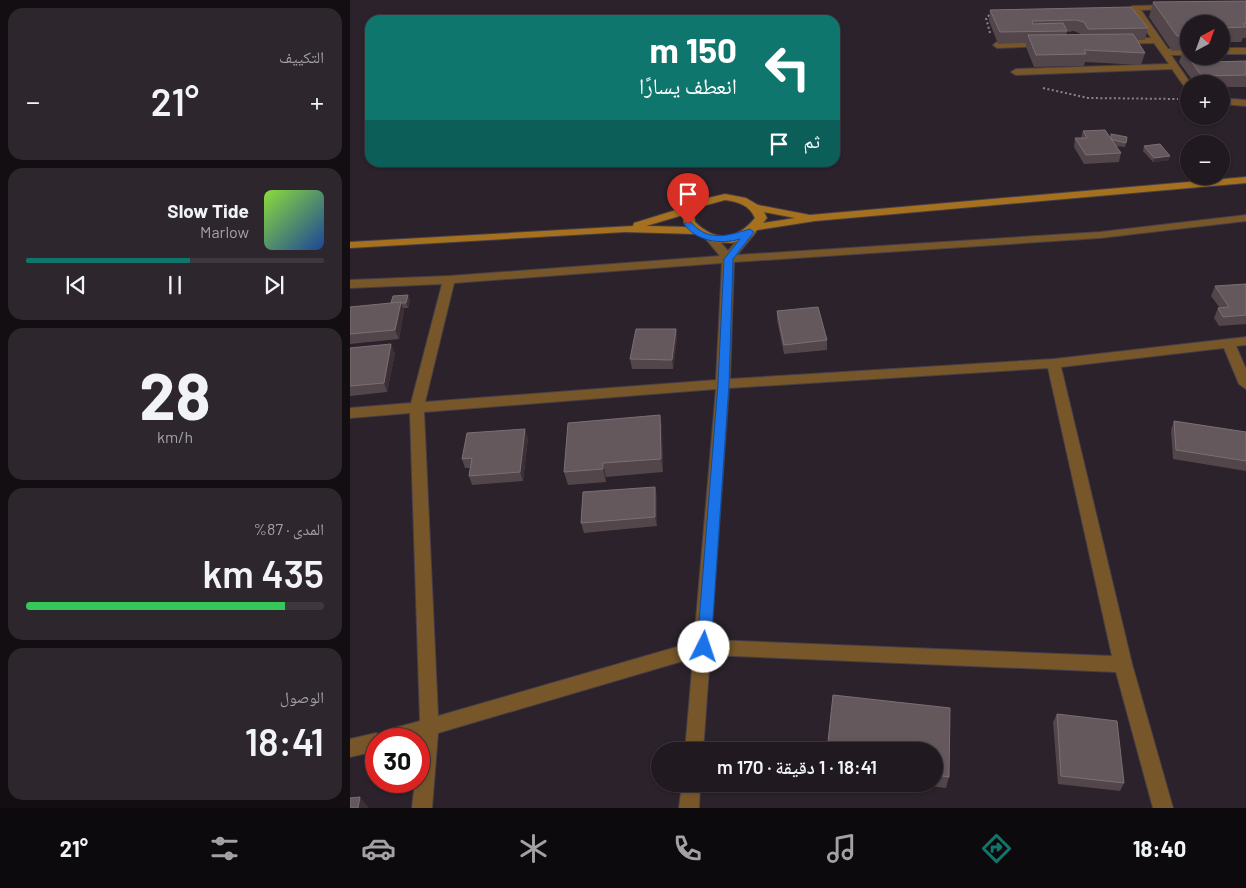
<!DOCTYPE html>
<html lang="ar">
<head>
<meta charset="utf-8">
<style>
  body { margin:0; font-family:Barlow,"Noto Naskh Arabic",sans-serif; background:#2d272d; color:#f1f3f6; direction:rtl; height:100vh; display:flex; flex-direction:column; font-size:19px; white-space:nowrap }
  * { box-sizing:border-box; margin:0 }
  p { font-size:16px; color:#a2a1a5 }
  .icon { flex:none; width:28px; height:28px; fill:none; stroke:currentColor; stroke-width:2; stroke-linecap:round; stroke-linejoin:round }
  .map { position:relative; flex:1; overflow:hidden; direction:ltr }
  .sheet { display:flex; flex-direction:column; gap:8px; padding:8px; background:#120e12; width:350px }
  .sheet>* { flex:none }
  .banner { position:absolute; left:15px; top:15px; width:475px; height:152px; border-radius:15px; box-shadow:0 1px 4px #0004,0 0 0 1px #3d383e; direction:rtl; background:#0f766e; color:#fff; overflow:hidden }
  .needle { width:32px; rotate:41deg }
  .controls { position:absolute; left:830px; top:15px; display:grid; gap:10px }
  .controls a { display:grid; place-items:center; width:50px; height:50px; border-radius:50%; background:#201a20; box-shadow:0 1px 4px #0004,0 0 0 1px #3d383e; font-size:25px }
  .speed { position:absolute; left:15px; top:728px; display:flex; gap:10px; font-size:25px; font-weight:700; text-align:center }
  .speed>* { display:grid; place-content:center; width:65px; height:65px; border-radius:50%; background:#201a20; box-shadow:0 1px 4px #0004,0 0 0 1px #3d383e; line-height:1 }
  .speed .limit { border:8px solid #d22; background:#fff; color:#111 }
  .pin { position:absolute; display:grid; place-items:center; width:42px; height:42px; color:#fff; margin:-51px -21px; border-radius:50% 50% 50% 0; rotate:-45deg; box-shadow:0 0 5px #0007 }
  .pin .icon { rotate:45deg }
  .me { position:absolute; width:55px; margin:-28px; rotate:4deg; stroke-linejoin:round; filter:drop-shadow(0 0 4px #0008) }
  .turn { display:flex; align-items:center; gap:18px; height:105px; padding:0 20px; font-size:22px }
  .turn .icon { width:65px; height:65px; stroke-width:2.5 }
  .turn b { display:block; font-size:35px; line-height:42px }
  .then { display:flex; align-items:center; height:48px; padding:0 20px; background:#0003; gap:10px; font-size:19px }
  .big { font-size:38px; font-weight:600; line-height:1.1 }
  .sheet .card { flex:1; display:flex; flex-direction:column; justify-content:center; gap:8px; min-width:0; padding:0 18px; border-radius:15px; background:#2d272d }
  .sheet .dial { align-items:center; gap:0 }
  .dial b { font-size:65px; line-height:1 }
  .song { display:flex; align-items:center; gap:15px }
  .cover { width:60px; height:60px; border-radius:8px; background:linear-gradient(135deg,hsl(90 70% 55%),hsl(220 70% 35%)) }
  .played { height:5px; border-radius:2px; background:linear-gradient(90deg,#0f766e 55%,#3d383e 55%) }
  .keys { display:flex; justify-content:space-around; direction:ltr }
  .heat { display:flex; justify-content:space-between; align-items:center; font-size:28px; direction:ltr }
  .charge { height:8px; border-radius:4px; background:linear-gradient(90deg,#34c759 87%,#3d383e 0) }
  .trip { position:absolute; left:301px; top:742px; width:292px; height:50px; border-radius:25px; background:#201a20; box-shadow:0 1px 4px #0004,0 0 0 1px #3d383e; font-weight:600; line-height:50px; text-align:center; direction:rtl }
  .tabs { display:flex; height:80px; justify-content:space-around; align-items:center; background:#0d0a0d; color:#a2a1a5 }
  .tabs .icon { width:35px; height:35px }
  .tabs .current { color:#0f766e }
  .tabs b { font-size:22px; color:#f1f3f6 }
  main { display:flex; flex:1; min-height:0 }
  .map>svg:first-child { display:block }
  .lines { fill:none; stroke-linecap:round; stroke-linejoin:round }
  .minor-casing { stroke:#473e47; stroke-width:2 }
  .secondary-casing { stroke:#473e47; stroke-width:2 }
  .path { stroke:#8c848c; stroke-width:2; stroke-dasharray:2 2.5; stroke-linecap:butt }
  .minor { fill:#775729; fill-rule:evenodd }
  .secondary { fill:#a5711f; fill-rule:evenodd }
  .wall { fill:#53464a; fill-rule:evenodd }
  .shaded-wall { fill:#3c3036 }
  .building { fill:#64585c; stroke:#7a6f73 }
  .route { fill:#1a73e8; stroke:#114b97 }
</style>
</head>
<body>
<main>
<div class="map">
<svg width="896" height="808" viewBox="0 0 896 808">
  <rect width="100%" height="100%" fill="#2b222b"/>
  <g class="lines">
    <g class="minor-casing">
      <g id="minor">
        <polygon points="823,5 823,9 820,9 791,10 818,49 839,49 839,55 821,55 841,84 839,84 839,90 836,89 822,69 666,75 661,72 666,69 819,64 804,43 770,44 766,41 770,38 801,38 781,8 782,6"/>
        <polygon points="694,41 697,42 697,46 647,48 643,45 647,42"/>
        <rect x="871" y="48" width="25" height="6"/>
        <polygon points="871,98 896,100 896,106 871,104"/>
        <path d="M 896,215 L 896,221 L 750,238 L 384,262 L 380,379 L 704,359 L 896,337 L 896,345 L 886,346 L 896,369 L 896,389 L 889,384 L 874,348 L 711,367 L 782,664 L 823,808 L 803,808 L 766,672 L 360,655 L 353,751 L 335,751 L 343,658 L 88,733 L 82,808 L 62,808 L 65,781 L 69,781 L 69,738 L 26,739 L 26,751 L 0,757 L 0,739 L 26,733 L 30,735 L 37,730 L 70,721 L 60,413 L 0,418 L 0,408 L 61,403 L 92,284 L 0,288 L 0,280 L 99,276 L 370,256 L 355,238 L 357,236 L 365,236 L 378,251 L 396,230 L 400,229 L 406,232 L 387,255 L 750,232 ZM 372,263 L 366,380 L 75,402 L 104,283 ZM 698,368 L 762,656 L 361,640 L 379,388 ZM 366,389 L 344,642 L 88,716 L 74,412 Z"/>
        <polygon points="332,784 350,784 349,808 329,808"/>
      </g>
    </g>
    <g class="secondary-casing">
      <path id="secondary" d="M 896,177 L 896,183 L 465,221 L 407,230 L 402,236 L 382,243 L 364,242 L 345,234 L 275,232 L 0,248 L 0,242 L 283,226 L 284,223 L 339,206 L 345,201 L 375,194 L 396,198 L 408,205 L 460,215 ZM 375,200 C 389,202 399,205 405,218 C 387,240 367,243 345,222 L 344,214 L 353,206 ZM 414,212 L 445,218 L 413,223 L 417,218 ZM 333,215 L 334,223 L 338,227 L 296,226 Z"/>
    </g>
    <g class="path">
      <polyline points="640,33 636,18 642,13"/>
      <polyline points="693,88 738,98 828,99"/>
    </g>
    <use href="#minor" class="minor"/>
    <use href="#secondary" class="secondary"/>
  </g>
  <g class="wall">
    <polygon points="896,1 896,38 893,38 891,42 871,42 871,24 839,24 839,50 822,51 799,17 803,2"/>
    <path d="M 640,10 L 798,28 L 795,40 L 787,40 L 795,53 L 791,65 L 735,62 L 734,66 L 684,67 L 676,47 L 676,43 L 648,44 L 639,21 ZM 724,31 L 731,34 L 732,35 L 716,35 L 717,32 Z"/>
    <polygon points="833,51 862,62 896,61 896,87 871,87 871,84 845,84 829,62"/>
    <polygon points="733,131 761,137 777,137 775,147 766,146 771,153 769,162 734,164 724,147 725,138 731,138"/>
    <polygon points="794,146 819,160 803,162 793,151"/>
    <polygon points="896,284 896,324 869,326 864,318 868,308 870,308 861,296 865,286"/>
    <polygon points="60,300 58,308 53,308 54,311 49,339 0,344 0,307 41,303"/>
    <polygon points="427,311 477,340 477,350 434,354 427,320"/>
    <polygon points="326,329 327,339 323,369 282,369 280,359"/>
    <polygon points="0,348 45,353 37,392 0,396"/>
    <polygon points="310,415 312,429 313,472 256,477 256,482 218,485 214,472"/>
    <polygon points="824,421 896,432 896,471 823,459 821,430"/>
    <polygon points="178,438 173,481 122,485 119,476 120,468 115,468 112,459"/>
    <polygon points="307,496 307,526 234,533 231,523"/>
    <polygon points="707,714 774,783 770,791 708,784 703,722"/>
    <polygon points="585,751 599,777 596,788 562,784 585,784"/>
  </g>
  <g class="shaded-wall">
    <polygon points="820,156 819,160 803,162 804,158"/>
    <polygon points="58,295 60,300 58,308 56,303"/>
    <polygon points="51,302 54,311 49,339 45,330"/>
    <polygon points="326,329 327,339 323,369 322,360"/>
    <polygon points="41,344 45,353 37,392 34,383"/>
    <polygon points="310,415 312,429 313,472 311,459"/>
    <polygon points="175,429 178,438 173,481 170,472"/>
    <polygon points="253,463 256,477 256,482 253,469"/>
    <polygon points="305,487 307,496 307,526 305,517"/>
    <polygon points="10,797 19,808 8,808"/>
  </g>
  <g class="building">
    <polygon points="896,1 896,24 893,24 896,27 871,28 871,24 839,24 839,36 827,36 803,2"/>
    <polygon points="781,7 798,28 738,29 734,22 726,20 682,21 683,24 713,23 717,31 650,32 640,10"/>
    <polygon points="783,34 795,53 734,50 736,54 686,55 678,35"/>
    <polygon points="839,50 839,56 857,56 862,62 896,61 896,75 852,76 833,51"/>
    <polygon points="755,130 771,153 736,155 725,138 737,138 733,131"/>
    <polygon points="761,134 777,137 776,143 763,140 761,138"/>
    <polygon points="810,144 820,156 804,158 794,146"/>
    <polygon points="896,284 896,315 873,317 868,308 879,307 865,286"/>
    <polygon points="58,295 56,303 51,303 51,302 41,303 43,296"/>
    <polygon points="51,302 45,330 0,334 0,307"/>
    <polygon points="468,307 477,340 434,345 427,311"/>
    <polygon points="286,329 326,329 322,360 280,359"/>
    <polygon points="41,344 34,383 0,386 0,348"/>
    <polygon points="310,415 311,459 253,463 253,469 214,472 218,423"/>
    <polygon points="824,421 896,432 896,461 826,450"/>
    <polygon points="175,429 170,472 119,476 122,458 112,459 117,433"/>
    <polygon points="305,487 305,517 231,523 233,492"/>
    <polygon points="483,695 600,708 599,777 585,775 585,751 477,751"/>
    <polygon points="707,714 767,721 774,783 711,776"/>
    <polygon points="10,797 8,808 0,808 0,798"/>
  </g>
  <path class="route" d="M 338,221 C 343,223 344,226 348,229 C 364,241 383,234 400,229 L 404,232 L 383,259 L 379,384 L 361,647 L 359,652 L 354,654 L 349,652 L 347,647 L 368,384 L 374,259 L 390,239 C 370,245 346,241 334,224 Z"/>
</svg>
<div class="controls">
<a><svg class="needle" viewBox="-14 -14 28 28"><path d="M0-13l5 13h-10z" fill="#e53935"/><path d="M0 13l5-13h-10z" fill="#a2a1a5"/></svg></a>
<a>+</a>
<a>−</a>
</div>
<div class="speed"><div class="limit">30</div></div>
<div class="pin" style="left:338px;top:224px;background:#d93025"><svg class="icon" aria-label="arrive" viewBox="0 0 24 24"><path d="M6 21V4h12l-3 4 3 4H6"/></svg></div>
<svg class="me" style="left:354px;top:647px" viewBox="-20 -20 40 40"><circle r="19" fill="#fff"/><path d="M0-13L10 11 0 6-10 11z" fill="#1a73e8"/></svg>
<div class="trip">18:41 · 1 دقيقة · 170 m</div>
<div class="banner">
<div class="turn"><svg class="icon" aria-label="left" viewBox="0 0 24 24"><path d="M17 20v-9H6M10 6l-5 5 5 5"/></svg><div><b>150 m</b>انعطف يسارًا</div></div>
<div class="then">ثم<svg class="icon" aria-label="arrive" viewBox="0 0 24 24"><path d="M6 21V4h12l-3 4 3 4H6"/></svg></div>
</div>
</div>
<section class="sheet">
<div class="card"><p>التكييف</p>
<div class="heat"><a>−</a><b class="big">21°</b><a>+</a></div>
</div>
<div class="card">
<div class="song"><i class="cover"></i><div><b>Slow Tide</b><p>Marlow</p></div></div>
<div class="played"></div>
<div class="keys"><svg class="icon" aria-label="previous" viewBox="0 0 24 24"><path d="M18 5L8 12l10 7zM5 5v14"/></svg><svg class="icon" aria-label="pause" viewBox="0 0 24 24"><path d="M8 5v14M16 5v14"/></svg><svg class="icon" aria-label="next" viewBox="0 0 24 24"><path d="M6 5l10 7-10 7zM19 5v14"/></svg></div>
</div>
<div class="card dial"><b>28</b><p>km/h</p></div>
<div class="card"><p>المدى · 87%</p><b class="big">435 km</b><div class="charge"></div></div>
<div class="card"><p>الوصول</p><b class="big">18:41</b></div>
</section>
</main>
<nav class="tabs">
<b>18:40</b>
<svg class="icon current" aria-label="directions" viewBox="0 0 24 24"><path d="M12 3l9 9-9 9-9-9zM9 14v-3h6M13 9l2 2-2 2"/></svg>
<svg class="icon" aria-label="music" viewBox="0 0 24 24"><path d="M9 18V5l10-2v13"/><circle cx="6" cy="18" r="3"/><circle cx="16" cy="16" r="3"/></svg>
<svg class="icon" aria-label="phone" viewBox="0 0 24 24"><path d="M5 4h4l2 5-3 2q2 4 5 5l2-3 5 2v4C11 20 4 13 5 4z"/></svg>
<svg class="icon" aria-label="climate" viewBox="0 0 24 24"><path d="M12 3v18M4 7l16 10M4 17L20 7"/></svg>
<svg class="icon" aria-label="car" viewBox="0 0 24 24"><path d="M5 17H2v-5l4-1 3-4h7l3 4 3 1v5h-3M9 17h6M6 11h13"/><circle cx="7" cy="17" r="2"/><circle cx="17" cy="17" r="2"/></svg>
<svg class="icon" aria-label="filters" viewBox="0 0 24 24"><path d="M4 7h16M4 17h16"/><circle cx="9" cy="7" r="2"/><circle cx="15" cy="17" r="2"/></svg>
<b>21°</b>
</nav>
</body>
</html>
